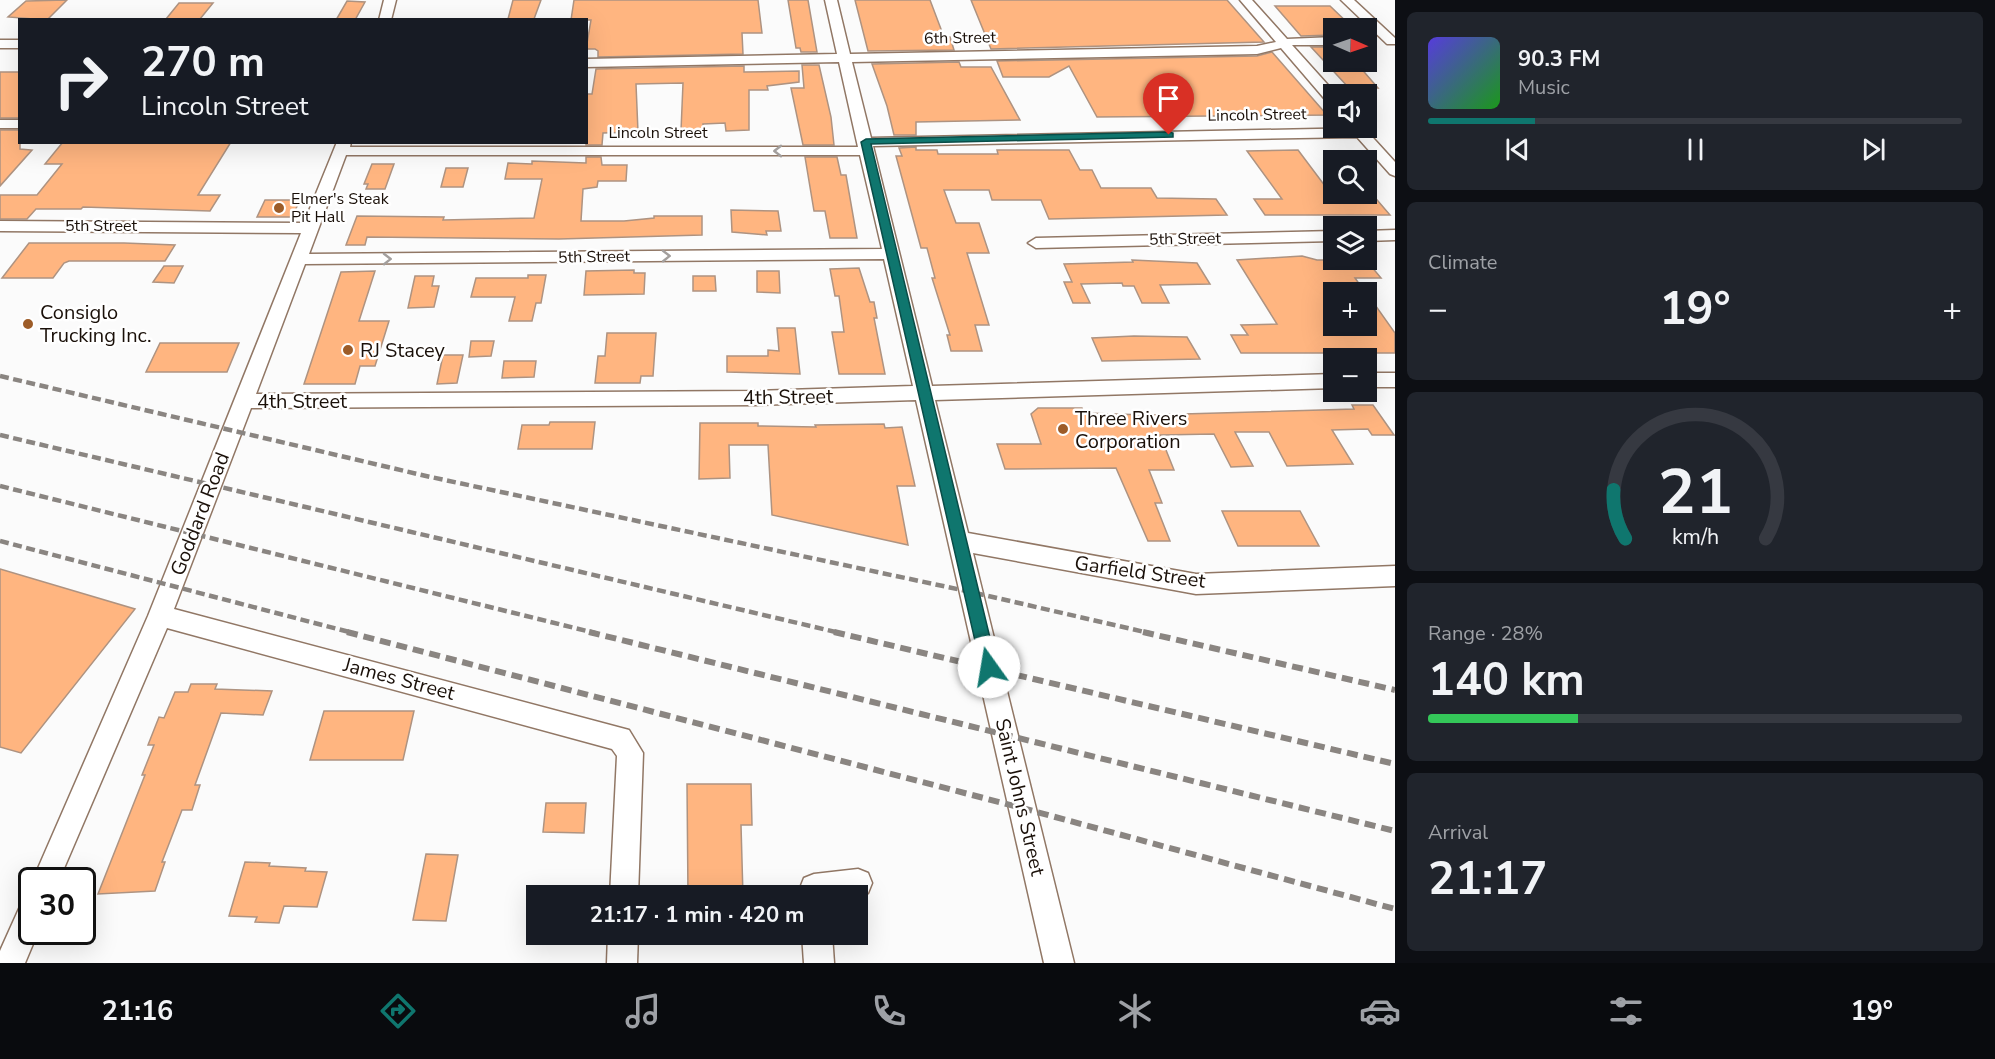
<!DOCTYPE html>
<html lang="en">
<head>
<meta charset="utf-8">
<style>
  body { margin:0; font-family:"Nunito Sans",sans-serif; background:#20242c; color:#f1f3f6; height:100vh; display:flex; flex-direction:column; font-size:22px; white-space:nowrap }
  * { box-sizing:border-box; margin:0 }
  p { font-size:20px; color:#9ea1a6 }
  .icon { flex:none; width:33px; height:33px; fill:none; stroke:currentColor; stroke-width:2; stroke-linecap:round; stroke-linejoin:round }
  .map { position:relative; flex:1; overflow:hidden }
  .details { display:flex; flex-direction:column; gap:12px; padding:12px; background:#0d0f14; width:600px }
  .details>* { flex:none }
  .banner { position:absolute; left:18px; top:18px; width:570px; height:126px; border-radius:0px; box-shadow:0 6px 24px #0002; background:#171b24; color:#f1f3f6; overflow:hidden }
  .needle { width:39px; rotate:92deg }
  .controls { position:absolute; left:1323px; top:18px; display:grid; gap:12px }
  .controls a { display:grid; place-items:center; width:54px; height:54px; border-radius:0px; background:#171b24; box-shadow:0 6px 24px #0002; font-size:30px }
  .speed { position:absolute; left:18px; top:867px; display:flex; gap:12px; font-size:30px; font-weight:700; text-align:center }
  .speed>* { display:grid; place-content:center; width:78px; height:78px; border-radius:50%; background:#171b24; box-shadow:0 6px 24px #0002; line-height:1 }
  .speed .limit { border:3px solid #111; border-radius:9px; background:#fff; color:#111 }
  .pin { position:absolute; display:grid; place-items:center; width:51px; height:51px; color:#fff; margin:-62px -26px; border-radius:50% 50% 50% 0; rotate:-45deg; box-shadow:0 0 6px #0007 }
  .pin .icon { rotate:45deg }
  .me { position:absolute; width:66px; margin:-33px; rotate:347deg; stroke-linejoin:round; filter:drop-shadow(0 0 4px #0008) }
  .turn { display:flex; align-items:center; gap:21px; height:126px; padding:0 24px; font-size:27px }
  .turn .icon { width:78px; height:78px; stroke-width:2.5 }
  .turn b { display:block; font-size:42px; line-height:51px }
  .big { font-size:45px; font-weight:700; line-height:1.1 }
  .details .tile { flex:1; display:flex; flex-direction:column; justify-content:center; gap:9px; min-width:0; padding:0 21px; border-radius:9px; background:#20242c }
  .details .dial { align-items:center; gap:0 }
  .dial svg { height:156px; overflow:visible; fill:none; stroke:#363941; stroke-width:7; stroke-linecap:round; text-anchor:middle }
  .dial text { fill:#f1f3f6; stroke:none }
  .song { display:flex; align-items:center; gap:18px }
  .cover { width:72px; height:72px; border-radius:9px; background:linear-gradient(135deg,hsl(250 70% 55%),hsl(120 70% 35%)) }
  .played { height:6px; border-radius:3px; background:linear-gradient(90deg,#0f766e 20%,#363941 20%) }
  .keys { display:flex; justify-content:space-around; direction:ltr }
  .heat { display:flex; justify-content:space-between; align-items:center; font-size:33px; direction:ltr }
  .charge { height:9px; border-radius:4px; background:linear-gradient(90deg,#34c759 28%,#363941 0) }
  .trip { position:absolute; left:526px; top:885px; width:342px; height:60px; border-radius:0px; background:#171b24; box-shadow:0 6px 24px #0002; font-weight:700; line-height:60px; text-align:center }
  .tabs { display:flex; height:96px; justify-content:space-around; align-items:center; background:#090b0e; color:#9ea1a6 }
  .tabs .icon { width:42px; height:42px }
  .tabs .on { color:#0f766e }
  .tabs b { font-size:27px; color:#f1f3f6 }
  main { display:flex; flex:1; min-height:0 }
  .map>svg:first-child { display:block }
  .building { fill:#ffb580; stroke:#ae9381; stroke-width:1.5 }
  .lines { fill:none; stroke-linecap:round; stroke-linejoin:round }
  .minor-casing { stroke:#917765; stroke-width:3 }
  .minor { fill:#fff; fill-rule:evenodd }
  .rail-far1 { stroke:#8a8581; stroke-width:4.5; stroke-dasharray:9 4.5; stroke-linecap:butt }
  .rail { stroke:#8a8581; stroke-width:6; stroke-dasharray:11 6; stroke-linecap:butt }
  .oneway { stroke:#a39f9d }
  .route { fill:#0f766e; stroke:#0a4d48; stroke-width:1.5 }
  .poi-dot { fill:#9d5c28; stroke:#fff; stroke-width:2 }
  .labels { text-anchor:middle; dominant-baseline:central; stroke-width:5; stroke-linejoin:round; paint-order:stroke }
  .far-street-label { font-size:16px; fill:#1a1009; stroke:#fff }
  .far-poi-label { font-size:16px; fill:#1a1009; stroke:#fff; text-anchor:start }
  .poi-label { font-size:20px; fill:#1a1009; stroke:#fff; text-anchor:start }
  .street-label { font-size:20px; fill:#1a1009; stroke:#fff }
</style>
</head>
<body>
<main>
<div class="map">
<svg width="1395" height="963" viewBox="0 0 1395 963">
  <rect width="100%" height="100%" fill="#fbfbfb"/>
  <g class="building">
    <polygon points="67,0 47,20 8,17 26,1"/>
    <polygon points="513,0 541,0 534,19 508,19"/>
    <polygon points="574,0 758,0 762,33 742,33 743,54 598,57 598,51 595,49 586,49 591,20 571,20"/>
    <polygon points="788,0 808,0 817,52 801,52 800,48 796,48"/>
    <polygon points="855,0 930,0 944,37 950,37 954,50 868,51"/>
    <polygon points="971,0 1227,0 1264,42 991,49"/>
    <polygon points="347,1 365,2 355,20 336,20"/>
    <polygon points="179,3 213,3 200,19 166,19"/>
    <polygon points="1275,6 1330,6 1353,28 1334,28 1334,35 1301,36"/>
    <polygon points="1311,47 1334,47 1334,66 1359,66 1378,88 1349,88"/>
    <polygon points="1272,52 1327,115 1097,117 1069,66 1049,77 1003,77 997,61 1257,56"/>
    <polygon points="959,62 961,67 991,67 1020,120 916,122 916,135 894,135 887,106 872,64"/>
    <polygon points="802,65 819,65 831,117 834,145 803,145 791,88 804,88"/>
    <polygon points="744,66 744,72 799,71 799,82 767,86 768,90 749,90 749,130 726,131 725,123 703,124 703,131 681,131 683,83 636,84 638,132 603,133 602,145 586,145 586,94 592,94 596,69"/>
    <rect x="0" y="72" width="20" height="46"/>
    <polygon points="0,130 20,130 20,149 32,150 0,186"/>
    <polygon points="63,142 231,142 198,195 220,195 210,211 83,207 81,209 36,209 27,219 0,219 0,195 37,195 62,164 45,164"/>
    <polygon points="916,147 916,150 937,150 938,154 998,154 997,150 1069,150 1080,170 1092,170 1101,188 1151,188 1157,198 1216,199 1227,215 1049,219 1041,200 992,200 989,190 944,190 956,223 979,223 989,253 967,253 989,325 975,325 982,351 951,351 947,335 950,335 932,278 935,278 927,248 921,248 896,156 902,156 899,148"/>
    <polygon points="1298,150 1331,194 1372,194 1390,215 1265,215 1254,199 1282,199 1247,151"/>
    <polygon points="586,157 601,157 602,165 627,165 626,181 598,181 597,187 583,189 581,221 624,221 654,218 654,216 702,216 702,235 559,239 367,237 365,245 346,245 357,216 444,217 443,220 534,218 542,179 505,179 508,163 532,164 532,161 586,163"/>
    <polygon points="805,157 837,157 841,175 846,175 857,238 830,238 825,211 814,211"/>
    <polygon points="372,164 394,164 385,189 366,189 368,184 364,184"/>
    <polygon points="446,168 468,168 463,187 441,187"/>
    <polygon points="265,200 300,200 292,217 257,217"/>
    <polygon points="731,210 778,211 781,231 766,231 767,235 732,232"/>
    <polygon points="29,243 124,243 175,245 165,261 69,261 64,263 53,278 2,278"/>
    <polygon points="1302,256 1317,260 1366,260 1381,278 1355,278 1365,292 1334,292 1334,326 1366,327 1366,292 1395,333 1395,353 1241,353 1231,335 1248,335 1241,325 1277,324 1237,260"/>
    <polygon points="1132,260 1197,263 1210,284 1160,285 1169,303 1142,303 1134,286 1123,286 1122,283 1081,284 1090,303 1073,303 1064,282 1072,282 1064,264 1133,262"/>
    <polygon points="164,266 183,266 174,283 153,282"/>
    <polygon points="859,268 870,302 874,302 877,318 874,318 885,374 839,374 832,332 844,332 839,296 835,296 830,269"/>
    <polygon points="634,270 634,273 645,273 644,294 584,295 586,271"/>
    <polygon points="375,271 359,321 389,321 375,366 360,366 355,384 304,384 341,272"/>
    <polygon points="757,271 779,271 780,293 757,292"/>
    <polygon points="528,275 546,275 541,303 536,303 532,321 509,321 515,297 471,297 476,278 528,278"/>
    <polygon points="415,276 434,276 432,286 439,286 434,307 408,308"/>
    <polygon points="693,276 715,276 716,291 693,291"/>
    <polygon points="777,328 795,328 800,374 727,372 727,356 768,356 768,350 779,351"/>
    <polygon points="607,333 656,333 653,376 641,376 640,383 595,383 598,356 605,356"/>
    <polygon points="1134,336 1187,337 1200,359 1102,361 1092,338"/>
    <polygon points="471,341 494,341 491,356 469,357"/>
    <polygon points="160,343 239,343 227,372 146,372"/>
    <polygon points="443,355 463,355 457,383 437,384"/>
    <polygon points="504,361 536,361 534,377 502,378"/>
    <polygon points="1352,405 1373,405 1394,435 1372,435 1368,429 1332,430 1353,464 1287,466 1269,432 1235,432 1253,466 1231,467 1214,434 1160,435 1174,470 1149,470 1162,503 1155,503 1170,541 1148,541 1116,468 1005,469 997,444 1041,444 1031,414 1038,408 1082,408 1084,413 1147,415 1354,409"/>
    <polygon points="550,422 595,422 592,449 518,449 522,425 549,425"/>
    <polygon points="700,423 758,423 758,426 816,427 815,425 884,424 885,428 902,427 915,486 897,486 908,545 772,515 768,445 729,445 730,478 699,479"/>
    <polygon points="1222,511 1300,511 1319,546 1238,546"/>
    <polygon points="0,569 135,609 21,753 0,747"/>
    <polygon points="191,684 217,684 215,689 272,691 263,715 221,713 195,785 200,785 192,810 182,810 162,862 165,862 155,891 98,894 145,775 142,775 154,745 148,745 159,717 164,718 175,692 188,692"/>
    <polygon points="324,711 414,711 403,760 310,760"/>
    <polygon points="687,784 751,784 752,825 741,825 743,896 688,896"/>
    <polygon points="546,803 586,803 584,833 543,832"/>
    <polygon points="426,854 458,855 446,921 413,920"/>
    <polygon points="245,862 270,863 269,866 306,868 305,871 327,872 317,907 284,906 279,923 255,922 257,917 229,916"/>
  </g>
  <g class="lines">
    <g class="minor-casing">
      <g id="minor">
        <polygon points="384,0 396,0 391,20 379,20"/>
        <path d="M 825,0 L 837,0 L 850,54 L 1257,46 L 1276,42 L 1240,0 L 1252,0 L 1287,39 L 1334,37 L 1334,45 L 1292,45 L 1336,94 L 1334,94 L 1334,105 L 1329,104 L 1281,48 L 1257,54 L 852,62 L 871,138 L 1364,128 L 1395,162 L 1395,176 L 1390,174 L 1357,137 L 873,146 L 932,386 L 1334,374 L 1334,388 L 935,400 L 968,533 L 1196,574 L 1395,566 L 1395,586 L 1196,594 L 973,553 L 1074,963 L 1044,963 L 916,400 L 755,405 L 251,408 L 174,609 L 629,730 L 643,753 L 638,896 L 610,896 L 617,756 L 612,749 L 167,628 L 59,880 L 32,882 L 148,616 L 301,233 L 0,231 L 0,221 L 304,223 L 337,142 L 351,142 L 350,147 L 858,147 L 839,62 L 586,67 L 586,59 L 837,54 ZM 346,155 L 860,155 L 882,249 L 309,254 ZM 884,259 L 913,386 L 755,391 L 256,394 L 305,264 Z"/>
        <polygon points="1341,0 1354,0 1395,38 1395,44 1387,44"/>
        <rect x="0" y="40" width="20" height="8"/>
        <rect x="0" y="120" width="20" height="8"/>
        <polygon points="1395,230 1395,240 1366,241 1366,231"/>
        <polygon points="1334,231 1334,241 1036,248 1028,243 1036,238"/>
        <rect x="1366" y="373" width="29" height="14"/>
        <polygon points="858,869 868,873 872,883 868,893 858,897 800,896 800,888 804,878 814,874"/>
        <polygon points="32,898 32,932 38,932 25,963 0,963 0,951 22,902"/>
        <polygon points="608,934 638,934 637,963 607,963"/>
        <polygon points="802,934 832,934 834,963 804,963"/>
      </g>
    </g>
    <use href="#minor" class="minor"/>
    <g class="rail-far1">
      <polyline points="0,376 426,476 971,592 1149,633"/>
      <polyline points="0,435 840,633"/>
      <polyline points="0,486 595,633"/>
      <polyline points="0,541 353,633"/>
    </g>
    <g class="rail">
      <polyline points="347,632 1022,808 1395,909"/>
      <polyline points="589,632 1395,831"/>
      <polyline points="834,632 1395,764"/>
      <polyline points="1143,632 1395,690"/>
    </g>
  </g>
  <defs><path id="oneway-chevron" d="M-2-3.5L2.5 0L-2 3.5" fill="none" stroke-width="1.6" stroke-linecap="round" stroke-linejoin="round" transform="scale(1.5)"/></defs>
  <g class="oneway">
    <use href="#oneway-chevron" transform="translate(778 151) rotate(180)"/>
    <use href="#oneway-chevron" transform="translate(666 256) rotate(-1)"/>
    <use href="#oneway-chevron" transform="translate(387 259) rotate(-1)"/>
  </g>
  <polygon class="route" points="1169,132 1173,133 1173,137 871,144 997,667 995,672 989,675 984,672 981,667 861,142 866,139"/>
  <g class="poi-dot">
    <circle cx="279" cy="208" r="6"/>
    <circle cx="28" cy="324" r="6"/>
    <circle cx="348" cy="350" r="6"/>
    <circle cx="1063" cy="429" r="6"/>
  </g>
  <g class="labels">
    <g class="far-street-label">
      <text transform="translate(960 38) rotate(-1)">6th Street</text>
      <text transform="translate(1257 115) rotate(-1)">Lincoln Street</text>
      <text x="658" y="133">Lincoln Street</text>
      <text x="101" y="226">5th Street</text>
      <text transform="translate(1185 239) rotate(-1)">5th Street</text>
      <text transform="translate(594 257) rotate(-1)">5th Street</text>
    </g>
    <g class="far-poi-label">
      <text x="291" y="199">Elmer's Steak<tspan x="291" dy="18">Pit Hall</tspan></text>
    </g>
    <g class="poi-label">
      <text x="40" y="312">Consiglo<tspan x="40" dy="23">Trucking Inc.</tspan></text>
      <text x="360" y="350">RJ Stacey</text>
      <text x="1075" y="418">Three Rivers<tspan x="1075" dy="23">Corporation</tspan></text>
    </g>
    <g class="street-label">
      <text transform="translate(788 397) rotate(-1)">4th Street</text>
      <text x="302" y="401">4th Street</text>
      <text transform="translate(200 514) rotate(-69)">Goddard Road</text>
      <text transform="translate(1140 572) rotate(8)">Garfield Street</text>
      <text transform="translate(399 679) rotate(15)">James Street</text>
      <text transform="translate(1020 797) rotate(77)">Saint Johns Street</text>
    </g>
  </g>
</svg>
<div class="controls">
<a><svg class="needle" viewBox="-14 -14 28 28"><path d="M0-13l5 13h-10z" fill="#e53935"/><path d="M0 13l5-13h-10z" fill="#9ea1a6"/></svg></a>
<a><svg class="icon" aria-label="sound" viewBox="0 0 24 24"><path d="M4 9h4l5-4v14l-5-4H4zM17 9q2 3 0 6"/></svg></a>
<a><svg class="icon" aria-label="search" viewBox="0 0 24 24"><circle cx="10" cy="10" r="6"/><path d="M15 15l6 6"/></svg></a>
<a><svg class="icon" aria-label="layers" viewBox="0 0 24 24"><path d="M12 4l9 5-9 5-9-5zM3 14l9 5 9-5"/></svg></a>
<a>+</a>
<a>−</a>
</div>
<div class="speed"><div class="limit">30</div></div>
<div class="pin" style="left:1169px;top:135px;background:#d93025"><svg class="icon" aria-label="arrive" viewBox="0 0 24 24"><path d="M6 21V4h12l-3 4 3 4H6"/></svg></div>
<svg class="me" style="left:989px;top:667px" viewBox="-20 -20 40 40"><circle r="19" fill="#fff"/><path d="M0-13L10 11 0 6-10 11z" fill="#0f766e"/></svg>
<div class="trip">21:17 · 1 min · 420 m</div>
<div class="banner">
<div class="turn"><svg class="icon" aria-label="right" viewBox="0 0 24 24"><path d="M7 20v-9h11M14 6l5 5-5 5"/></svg><div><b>270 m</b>Lincoln Street</div></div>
</div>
</div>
<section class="details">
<div class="tile">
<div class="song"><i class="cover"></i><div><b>90.3 FM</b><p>Music</p></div></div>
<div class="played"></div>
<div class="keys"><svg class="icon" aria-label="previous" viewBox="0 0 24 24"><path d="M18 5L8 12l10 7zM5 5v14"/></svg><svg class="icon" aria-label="pause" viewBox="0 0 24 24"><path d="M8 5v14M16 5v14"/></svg><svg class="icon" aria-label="next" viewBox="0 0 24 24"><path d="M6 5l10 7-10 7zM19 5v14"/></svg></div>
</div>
<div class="tile"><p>Climate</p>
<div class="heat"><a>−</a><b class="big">19°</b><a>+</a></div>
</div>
<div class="tile dial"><svg viewBox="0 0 100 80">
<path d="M14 69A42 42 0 1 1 86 69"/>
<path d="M14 69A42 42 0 0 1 8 44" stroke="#0f766e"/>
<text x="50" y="56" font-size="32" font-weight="700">21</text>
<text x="50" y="72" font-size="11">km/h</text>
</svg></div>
<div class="tile"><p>Range · 28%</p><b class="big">140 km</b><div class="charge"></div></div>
<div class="tile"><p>Arrival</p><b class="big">21:17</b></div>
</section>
</main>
<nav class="tabs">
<b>21:16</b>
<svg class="icon on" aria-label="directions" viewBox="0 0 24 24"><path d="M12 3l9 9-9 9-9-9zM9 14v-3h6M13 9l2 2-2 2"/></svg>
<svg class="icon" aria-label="music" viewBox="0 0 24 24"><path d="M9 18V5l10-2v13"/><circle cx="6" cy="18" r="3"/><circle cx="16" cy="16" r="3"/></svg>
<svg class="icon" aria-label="phone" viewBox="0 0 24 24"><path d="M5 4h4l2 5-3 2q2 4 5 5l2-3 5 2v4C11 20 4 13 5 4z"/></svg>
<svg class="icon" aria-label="climate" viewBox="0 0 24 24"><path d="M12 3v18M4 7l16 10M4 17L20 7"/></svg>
<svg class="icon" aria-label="car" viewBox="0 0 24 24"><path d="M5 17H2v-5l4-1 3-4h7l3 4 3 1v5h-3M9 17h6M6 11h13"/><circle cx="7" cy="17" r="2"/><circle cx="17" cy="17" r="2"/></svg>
<svg class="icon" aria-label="filters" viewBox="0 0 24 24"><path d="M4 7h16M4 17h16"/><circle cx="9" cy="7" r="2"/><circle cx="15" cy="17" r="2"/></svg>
<b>19°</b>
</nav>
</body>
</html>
